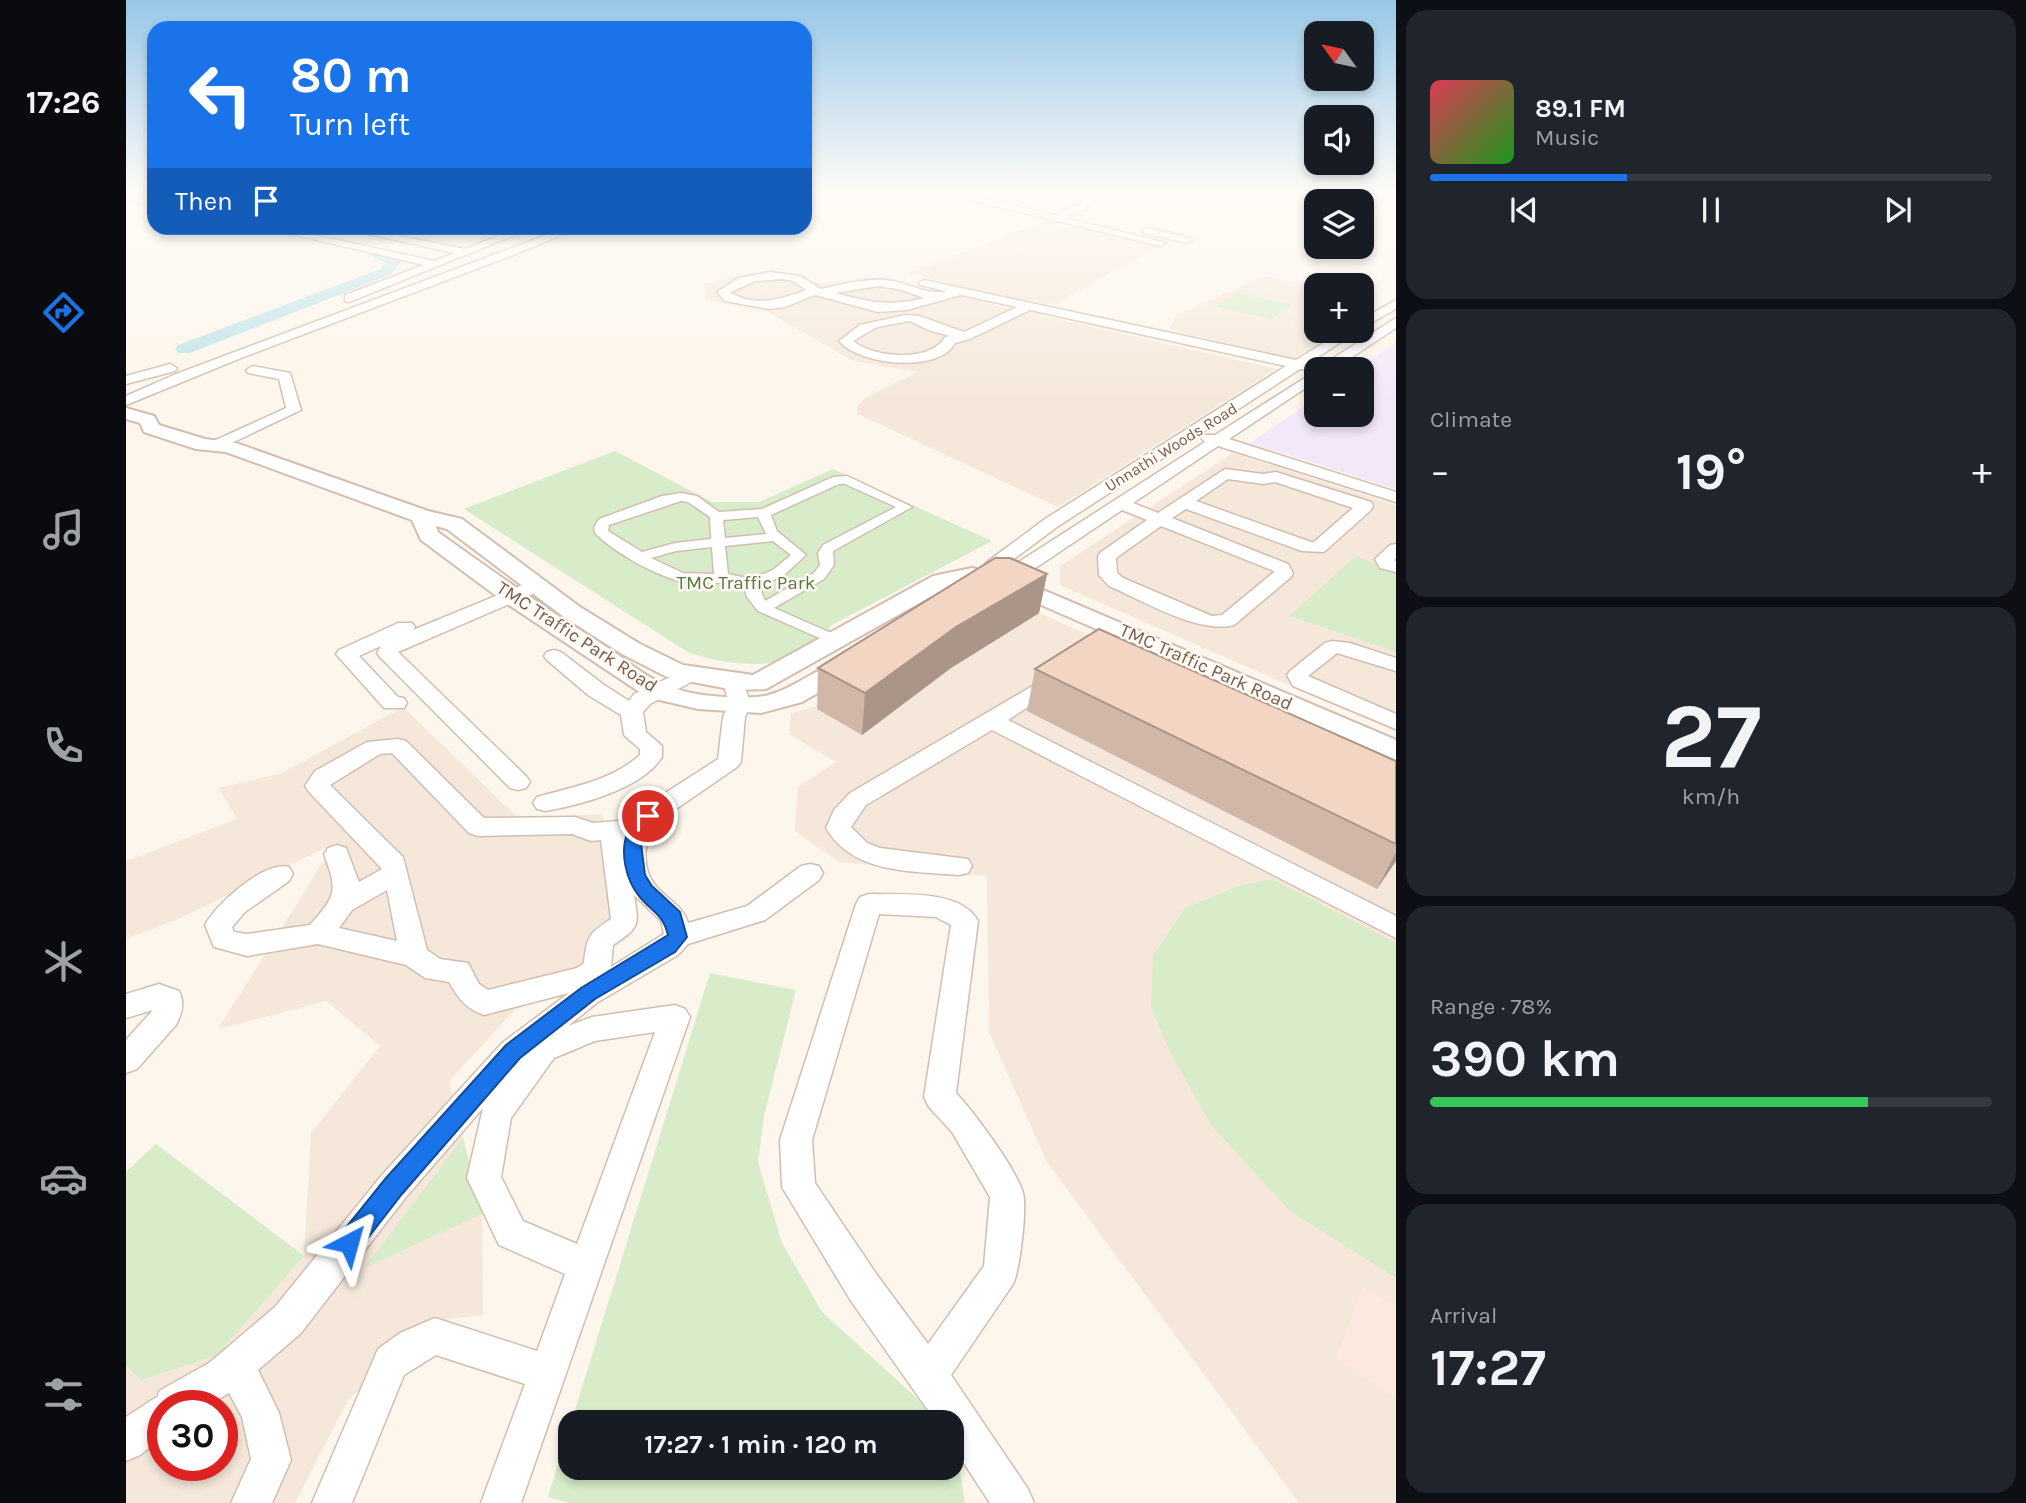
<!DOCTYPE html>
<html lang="en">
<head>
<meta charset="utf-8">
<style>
  body { margin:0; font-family:Karla,sans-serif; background:#20242c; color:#f1f3f6; height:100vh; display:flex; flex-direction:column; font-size:26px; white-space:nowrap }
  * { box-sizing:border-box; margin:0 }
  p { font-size:23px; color:#9ea1a6 }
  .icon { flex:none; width:38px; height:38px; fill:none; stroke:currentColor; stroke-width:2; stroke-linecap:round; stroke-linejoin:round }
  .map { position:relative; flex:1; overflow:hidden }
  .drawer { display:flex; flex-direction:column; gap:10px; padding:10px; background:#0d0f14; width:630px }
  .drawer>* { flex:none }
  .guide { position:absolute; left:21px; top:21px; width:665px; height:214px; border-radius:21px; box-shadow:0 4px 10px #0003; background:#1a73e8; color:#fff; overflow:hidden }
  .needle { width:46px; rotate:303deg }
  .tools { position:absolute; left:1178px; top:21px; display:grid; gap:14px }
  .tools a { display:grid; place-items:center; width:70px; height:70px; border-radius:14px; background:#171b24; box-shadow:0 4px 10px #0003; font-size:35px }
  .speed { position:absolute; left:21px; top:1390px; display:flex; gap:14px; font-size:35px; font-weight:700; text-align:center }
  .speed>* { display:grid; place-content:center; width:91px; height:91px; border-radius:50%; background:#171b24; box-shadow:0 4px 10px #0003; line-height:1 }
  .speed .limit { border:10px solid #d22; background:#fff; color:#111 }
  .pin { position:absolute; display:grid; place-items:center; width:60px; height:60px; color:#fff; margin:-30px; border:4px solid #fff; border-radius:50%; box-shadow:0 2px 7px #0007 }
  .me { position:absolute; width:77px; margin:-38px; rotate:39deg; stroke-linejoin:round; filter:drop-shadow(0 0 5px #0008) }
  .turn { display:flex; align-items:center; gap:24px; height:147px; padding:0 28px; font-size:32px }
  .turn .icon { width:91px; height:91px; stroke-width:2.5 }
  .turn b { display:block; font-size:49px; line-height:60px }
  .then { display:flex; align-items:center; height:66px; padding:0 28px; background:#0003; gap:14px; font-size:26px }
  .big { font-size:52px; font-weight:700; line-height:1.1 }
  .drawer .card { flex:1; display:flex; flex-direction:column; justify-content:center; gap:10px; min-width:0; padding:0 24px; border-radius:21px; background:#20242c }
  .drawer .dial { align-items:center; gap:0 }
  .dial b { font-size:91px; line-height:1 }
  .song { display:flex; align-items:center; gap:21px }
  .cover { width:84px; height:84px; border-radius:10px; background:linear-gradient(135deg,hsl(350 70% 55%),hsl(120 70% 35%)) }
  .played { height:7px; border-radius:4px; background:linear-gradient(90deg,#1a73e8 35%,#363941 35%) }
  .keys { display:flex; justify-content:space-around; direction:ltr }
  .heat { display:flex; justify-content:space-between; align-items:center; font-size:38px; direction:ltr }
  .charge { height:10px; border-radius:5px; background:linear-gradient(90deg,#34c759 78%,#363941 0) }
  .trip { position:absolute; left:432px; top:1410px; width:406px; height:70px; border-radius:21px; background:#171b24; box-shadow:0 4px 10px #0003; font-weight:700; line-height:70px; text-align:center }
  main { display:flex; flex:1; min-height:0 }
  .tab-bar { display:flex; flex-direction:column; width:126px; justify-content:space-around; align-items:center; background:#090b0e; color:#9ea1a6 }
  .tab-bar .icon { width:49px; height:49px }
  .tab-bar .current { color:#1a73e8 }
  .tab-bar b { font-size:32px; color:#f1f3f6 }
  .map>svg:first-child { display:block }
  .residential { fill:#f5e8da; fill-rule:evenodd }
  .commercial { fill:#fde8e0 }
  .education { fill:#f3e8fa }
  .green { fill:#d8ecc9 }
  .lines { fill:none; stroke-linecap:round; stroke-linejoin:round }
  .canal { fill:#bfe3e8; fill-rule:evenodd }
  .pedestrian-casing { stroke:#d1beb0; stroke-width:3 }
  .minor-casing { stroke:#d1beb0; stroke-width:3 }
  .tertiary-casing { stroke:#d1beb0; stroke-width:4 }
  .pedestrian { fill:#fff; fill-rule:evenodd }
  .minor { fill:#fff; fill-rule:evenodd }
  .tertiary { fill:#fff; fill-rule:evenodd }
  .wall { fill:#d1b7a8 }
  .shaded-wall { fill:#aa9588 }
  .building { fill:#f3d5c3; stroke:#aa9588; stroke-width:2 }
  .route { fill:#1a73e8; stroke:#114b97; stroke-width:2 }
  .labels { text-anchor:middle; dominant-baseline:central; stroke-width:5; stroke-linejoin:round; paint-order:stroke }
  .far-street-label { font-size:16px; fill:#7a5c4d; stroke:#fffaf3 }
  .park-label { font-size:19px; fill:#537a41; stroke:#fffaf3 }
  .street-label { font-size:19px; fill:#7a5c4d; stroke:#fffaf3 }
</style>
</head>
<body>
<main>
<nav class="tab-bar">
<b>17:26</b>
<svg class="icon current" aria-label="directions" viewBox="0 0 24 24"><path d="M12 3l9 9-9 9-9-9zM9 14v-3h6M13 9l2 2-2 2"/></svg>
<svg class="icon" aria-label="music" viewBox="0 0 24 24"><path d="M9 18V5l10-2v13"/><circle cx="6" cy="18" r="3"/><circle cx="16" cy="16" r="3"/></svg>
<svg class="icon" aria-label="phone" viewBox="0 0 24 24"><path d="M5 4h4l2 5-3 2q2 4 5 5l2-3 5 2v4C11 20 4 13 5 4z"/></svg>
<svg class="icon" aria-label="climate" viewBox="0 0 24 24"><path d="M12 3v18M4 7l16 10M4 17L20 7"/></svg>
<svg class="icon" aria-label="car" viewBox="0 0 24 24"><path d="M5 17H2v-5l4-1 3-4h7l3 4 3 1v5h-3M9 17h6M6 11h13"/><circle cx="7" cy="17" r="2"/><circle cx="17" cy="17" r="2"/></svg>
<svg class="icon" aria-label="filters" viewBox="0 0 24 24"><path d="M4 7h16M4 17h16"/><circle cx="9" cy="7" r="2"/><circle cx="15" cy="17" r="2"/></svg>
</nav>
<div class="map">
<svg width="1270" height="1503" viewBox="0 0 1270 1503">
  <rect width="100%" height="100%" fill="#fdf6ec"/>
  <g class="residential">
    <polygon points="921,221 1032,247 929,304 870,296 782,273"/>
    <polygon points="653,271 693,283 755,277 808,291 1150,369 932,507 732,414 731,407 739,398 792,372 727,361 642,312 580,300 578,284 615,274"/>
    <polygon points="1138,276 1190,286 1190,331 1211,331 1167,359 1043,329 1050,316"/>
    <polygon points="1107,453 1270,505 1270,732 934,585 934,566"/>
    <polygon points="873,595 1270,773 1270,1503 1173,1503 921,1162 863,1032 861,876 713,862 669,831 672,787 710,762 663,734 665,713 703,703"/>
    <path d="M 277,707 L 392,818 L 476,814 L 507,935 L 387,1012 L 323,1081 L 356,1214 L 357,1315 L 307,1321 L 222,1400 L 169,1503 L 0,1503 L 0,1172 L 30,1144 L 178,1256 L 185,1133 L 254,1046 L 200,1001 L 92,1029 L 209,843 L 57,917 L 0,939 L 0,861 L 111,819 L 93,788 L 156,773 ZM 37,1405 L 96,1405 L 96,1465 L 37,1465 Z"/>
  </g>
  <polygon class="commercial" points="1237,1287 1270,1306 1270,1398 1210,1359"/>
  <polygon class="education" points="1270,342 1270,489 1124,443 1190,398 1190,415 1236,415 1236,369 1231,369"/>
  <g class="green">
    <polygon points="1112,293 1166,305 1145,319 1090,306"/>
    <path d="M 489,451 L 586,502 L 633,502 L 707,469 L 866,541 L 704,626 L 698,653 C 651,667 610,668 563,653 L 338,509 Z"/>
    <polygon points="1230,556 1270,572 1270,652 1163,616"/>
    <polygon points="1146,879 1270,943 1270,1278 1164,1211 1085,1125 1045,1054 1025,1008 1027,956 1059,908 1113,886"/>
    <polygon points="584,973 670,990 638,1116 632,1162 656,1243 696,1312 793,1400 809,1423 445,1423"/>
    <polygon points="337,1138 356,1214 238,1268"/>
    <polygon points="30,1144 178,1256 91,1355 15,1380 0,1366 0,1172"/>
    <polygon points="444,1423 444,1468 826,1468 826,1449 832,1459 839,1503 443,1503 422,1497"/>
  </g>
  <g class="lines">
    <g class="canal">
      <polygon points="277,228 292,228 282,234 277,233"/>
      <polygon points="248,250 273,258 276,261 264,275 64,353 52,353 49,349 52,345 254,269 259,263 241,254"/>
    </g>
    <g class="pedestrian-casing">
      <path id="pedestrian" d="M 721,476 L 786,507 L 707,551 L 708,565 L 698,579 L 648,608 L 712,636 L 715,639 L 707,644 L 632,611 L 621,597 L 618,586 C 601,579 583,585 564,583 C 537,580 488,553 469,533 L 468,528 L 473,519 L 536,496 L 555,493 L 571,496 L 593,512 L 636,509 L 707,477 ZM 713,484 L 719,484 L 770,507 L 697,545 L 692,553 L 694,565 L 688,573 L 639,601 L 633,586 L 657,576 L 680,555 L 651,531 L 645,515 ZM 555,501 L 562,502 L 584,517 L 585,539 L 549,543 L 516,552 L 482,531 L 483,525 ZM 632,517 L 640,534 L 599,538 L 597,520 ZM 647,541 L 665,555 L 647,570 L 625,579 L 602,574 L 599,546 ZM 586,547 L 588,574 L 557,573 L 525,558 L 550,551 Z"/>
    </g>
    <g class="minor-casing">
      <g id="minor">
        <polygon points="805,191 822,191 929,215 955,204 958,191 968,191 962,208 939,218 1040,243 1035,246"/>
        <polygon points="0,193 28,199 28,205 0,199"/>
        <polygon points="139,228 156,228 308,261 328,253 215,228 233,228 339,249 393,228 406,228 223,302 219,301 219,295 298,265"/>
        <polygon points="439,228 452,228 395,252 115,358 0,405 0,396 50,374"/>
        <polygon points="1021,228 1065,238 1066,240 1061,243 1017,233 1016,231"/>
        <path d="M 644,272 L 674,276 L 695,289 C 718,284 743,277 767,281 C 785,284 803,296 820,291 L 794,285 L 792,283 L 798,280 L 1170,360 L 1217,331 L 1231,331 L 1185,362 L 1198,364 L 1270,318 L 1270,328 L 1208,369 L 1190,369 L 1190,381 L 1103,439 L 1270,492 L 1270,502 L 1092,446 L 1007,503 L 1032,513 L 1099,469 L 1137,474 L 1150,472 L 1245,502 L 1247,506 L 1245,510 L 1198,552 L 1176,551 L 1060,509 L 1046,518 L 1162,564 L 1167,573 L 1165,577 L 1108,625 C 1071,634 1018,601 983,586 L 973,575 L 972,556 L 975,552 L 1021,520 L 996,510 L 896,577 L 882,577 L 880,573 L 882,569 L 1079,442 L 1075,438 L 1078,435 L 1089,435 L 1190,371 L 1174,369 L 931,527 L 873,570 L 861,570 L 858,566 L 861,562 L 919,519 L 1160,366 L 904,310 L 844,339 L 829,343 C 814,373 734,366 713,341 L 734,325 L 779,315 L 793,316 L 838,332 L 891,307 L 835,295 L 781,310 L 752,312 L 689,295 L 659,307 L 643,309 L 599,301 L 591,292 L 613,278 ZM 657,279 L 667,281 L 680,290 C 657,299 627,308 604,292 L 630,281 ZM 753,286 L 776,290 L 798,298 C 763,307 743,302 709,293 ZM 784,321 L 802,330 L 824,336 L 819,337 C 804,363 748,358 727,341 L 751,327 ZM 1102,479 L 1137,484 L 1149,482 L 1227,508 L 1188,542 L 1185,542 L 1070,501 ZM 1035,526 L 1148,571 L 1148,572 L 1096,615 L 1086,616 L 997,578 L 991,573 L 990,558 Z"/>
        <polygon points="1270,300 1270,309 1236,328 1236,319"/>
        <polygon points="44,364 51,368 49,371 0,384 0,376"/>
        <polygon points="127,366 164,373 175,410 93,449 83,449 80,446 83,443 160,408 153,379 122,373 120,370"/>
        <polygon points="1270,544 1270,558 1268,560 1270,561 1270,572 1254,568 1249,559 1264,545"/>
        <polygon points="411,579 418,581 420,585 418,589 272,652 400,776 404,782 400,788 392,790 384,788 254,657 251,653 255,646 233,656 272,697 278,698 281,703 278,708 258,708 210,654 213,650 272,623 286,623 289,627 287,630"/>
        <polygon points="1206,641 1224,643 1270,658 1270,671 1211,653 1182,676 1270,714 1270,729 1167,686 1161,675 1164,671 1199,643"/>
        <path d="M 428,650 L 435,652 L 478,685 L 503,701 L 508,694 L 557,671 L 571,671 L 574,675 L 571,679 L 524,704 L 517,712 L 520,732 L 536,746 L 536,757 C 516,789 454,805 419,811 L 411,809 L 407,803 L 411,797 C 446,787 485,781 514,755 L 514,749 L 498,735 L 495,715 L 462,695 L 421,660 L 418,656 L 421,652 Z"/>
        <path d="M 929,675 L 936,677 L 940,681 L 936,685 L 882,720 L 1270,916 L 1270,938 L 866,730 L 740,805 L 725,827 L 741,843 L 754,848 L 842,859 L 846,866 L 842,873 L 833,875 C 785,871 727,874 700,828 L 708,810 L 724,793 L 922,677 Z"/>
        <path d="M 608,676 L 615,678 L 625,704 L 619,717 L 615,762 L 611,767 L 531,822 C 517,838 515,867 529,885 C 540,899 557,905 562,923 L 621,906 L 675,866 L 684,864 L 693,866 L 697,873 L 693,880 L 639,920 L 562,944 L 552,955 L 472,1002 L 442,1026 L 466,1017 L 549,1005 L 559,1009 L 564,1017 L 395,1503 L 355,1503 L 399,1384 L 310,1355 L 278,1375 L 226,1503 L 186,1503 L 252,1349 L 274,1333 L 309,1318 L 411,1351 L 439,1274 L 373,1245 L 341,1178 L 357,1108 L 280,1197 L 175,1333 L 132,1370 L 153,1413 L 165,1460 L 146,1503 L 105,1503 L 125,1459 L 116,1417 L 103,1393 L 83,1405 L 37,1405 L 37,1437 L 14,1455 L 0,1461 L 0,1417 L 32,1396 L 33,1391 L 83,1363 L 149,1307 L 256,1175 L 376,1043 L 443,993 L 358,1015 C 340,1009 332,998 323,982 L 299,978 L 280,965 L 192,944 L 121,956 L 88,947 L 79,925 C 90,904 139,860 163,867 L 167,874 L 163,881 L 119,912 L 106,927 L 108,932 L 121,934 L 184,925 C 210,895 212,892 198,854 L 202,848 L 211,845 L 220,848 L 233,882 L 256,869 L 183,792 L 179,786 L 189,771 L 241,742 L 272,739 L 280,741 L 358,818 L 449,817 L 467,823 L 505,820 L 513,810 L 592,759 L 597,717 L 603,704 L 597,682 L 601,678 ZM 266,753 L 343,833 L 352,836 L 446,834 L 465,841 L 475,840 L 485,919 C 462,934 461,936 458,963 L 451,968 L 362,990 L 353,984 L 342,963 L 314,959 L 301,950 L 277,857 L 204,785 L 254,754 ZM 261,890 L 271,941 L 213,928 L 226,910 ZM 508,895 L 535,921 L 538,934 L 485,967 L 487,945 C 514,927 513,926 508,895 ZM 529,1032 L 451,1244 L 397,1221 L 375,1177 L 385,1118 L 428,1058 L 469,1041 Z"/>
        <path d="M 743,894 C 774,895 835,889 852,921 L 830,1093 C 847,1111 891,1170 897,1193 C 901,1208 894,1270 887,1284 L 825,1375 L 902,1489 L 908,1503 L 864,1503 L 826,1445 L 826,1423 L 811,1423 L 725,1301 L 656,1187 L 654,1140 L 730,904 L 734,897 ZM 753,914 L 810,917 L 825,925 L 798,1097 L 803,1107 L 826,1132 L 864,1197 L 858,1266 L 802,1344 L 751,1275 L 689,1183 L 686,1140 Z"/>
        <path d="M 33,984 L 53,991 C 59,1002 56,1014 50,1025 L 11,1069 L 0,1073 L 0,1040 L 27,1010 L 0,1018 L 0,994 Z"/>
      </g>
    </g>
    <g class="tertiary-casing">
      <g id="tertiary">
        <path d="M 0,408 L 28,416 L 33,425 L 79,439 L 110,443 L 302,511 L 336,519 L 454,607 L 514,644 L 557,665 L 627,675 L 807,576 L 846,568 L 854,570 L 857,575 L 854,580 L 822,587 L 640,689 L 608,690 L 541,677 L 496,654 L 438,617 L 321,529 L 310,526 L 312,532 C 367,572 422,610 479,646 C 499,659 520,678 542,686 C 568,697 603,698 631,697 C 666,695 707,652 733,659 L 737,664 L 733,669 L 676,702 L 635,713 L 572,709 L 521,697 L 377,601 L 295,540 L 286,520 L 100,452 L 70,449 L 18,432 L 14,423 L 0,419 Z"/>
        <polygon points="889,578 1270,740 1270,760 881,590 877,585 881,580"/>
      </g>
    </g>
    <use href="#pedestrian" class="pedestrian"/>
    <use href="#minor" class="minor"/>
    <use href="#tertiary" class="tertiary"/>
  </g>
  <g class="wall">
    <polygon points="921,574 913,613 825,668 736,735 691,709 692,668"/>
    <polygon points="909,669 1270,761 1270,861 1251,889 901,711"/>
  </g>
  <g class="shaded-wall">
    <polygon points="921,574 913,613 825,668 736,735 739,693 830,627"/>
    <polygon points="1270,852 1270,861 1251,889"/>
  </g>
  <g class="building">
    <polygon points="869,558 884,558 921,574 830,627 739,693 692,668"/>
    <polygon points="973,629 1270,761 1270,844 909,669"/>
  </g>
  <linearGradient id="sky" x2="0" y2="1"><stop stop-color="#97c7e8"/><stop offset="0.48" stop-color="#fefbf6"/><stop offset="1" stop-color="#fefbf6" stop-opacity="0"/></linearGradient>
  <rect width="1270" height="401" fill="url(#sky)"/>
  <path class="route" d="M 522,810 L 531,816 L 520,830 L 515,843 L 519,875 L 526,886 L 554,912 L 561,937 L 549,952 L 469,999 L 394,1058 L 276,1194 L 231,1252 L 223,1255 L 214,1252 L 210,1243 L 214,1235 L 260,1178 L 380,1045 L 455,988 L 542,935 C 537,914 526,912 513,896 C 500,880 494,853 501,834 C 505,824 512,813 522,810 Z"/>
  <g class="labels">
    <g class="far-street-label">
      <text transform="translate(1045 447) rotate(-32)">Unnathi Woods Road</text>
    </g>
    <g class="park-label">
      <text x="620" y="583">TMC Traffic Park</text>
    </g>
    <g class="street-label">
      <text transform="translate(451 637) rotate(33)">TMC Traffic Park Road</text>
      <text transform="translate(1080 667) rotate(24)">TMC Traffic Park Road</text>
    </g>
  </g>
</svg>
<div class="tools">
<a><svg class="needle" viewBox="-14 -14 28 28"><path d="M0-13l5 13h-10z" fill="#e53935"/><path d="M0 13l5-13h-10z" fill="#9ea1a6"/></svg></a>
<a><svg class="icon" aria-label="sound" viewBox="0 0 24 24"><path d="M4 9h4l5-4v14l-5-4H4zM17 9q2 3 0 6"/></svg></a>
<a><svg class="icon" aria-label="layers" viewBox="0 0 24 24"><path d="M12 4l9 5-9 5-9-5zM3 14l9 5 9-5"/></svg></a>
<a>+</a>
<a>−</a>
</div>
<div class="speed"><div class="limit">30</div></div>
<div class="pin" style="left:522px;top:816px;background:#d93025"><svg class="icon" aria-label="arrive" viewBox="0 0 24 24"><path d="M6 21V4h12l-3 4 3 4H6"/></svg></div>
<svg class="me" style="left:223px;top:1243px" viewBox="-20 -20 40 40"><path d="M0-17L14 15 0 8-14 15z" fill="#1a73e8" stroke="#fff" stroke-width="4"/></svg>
<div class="trip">17:27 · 1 min · 120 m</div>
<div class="guide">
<div class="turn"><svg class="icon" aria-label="left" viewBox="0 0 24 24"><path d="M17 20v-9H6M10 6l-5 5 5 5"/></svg><div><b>80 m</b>Turn left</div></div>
<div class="then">Then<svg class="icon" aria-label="arrive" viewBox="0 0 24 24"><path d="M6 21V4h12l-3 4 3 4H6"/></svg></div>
</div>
</div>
<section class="drawer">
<div class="card">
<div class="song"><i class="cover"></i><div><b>89.1 FM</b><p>Music</p></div></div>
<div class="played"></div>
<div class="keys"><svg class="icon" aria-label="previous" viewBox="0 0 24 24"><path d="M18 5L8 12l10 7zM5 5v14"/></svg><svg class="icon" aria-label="pause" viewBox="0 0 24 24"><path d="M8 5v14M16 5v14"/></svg><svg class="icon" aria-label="next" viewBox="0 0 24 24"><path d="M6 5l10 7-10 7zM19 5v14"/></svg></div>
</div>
<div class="card"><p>Climate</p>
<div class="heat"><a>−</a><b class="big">19°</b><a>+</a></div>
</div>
<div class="card dial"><b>27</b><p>km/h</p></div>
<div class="card"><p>Range · 78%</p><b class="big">390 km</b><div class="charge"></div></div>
<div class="card"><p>Arrival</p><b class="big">17:27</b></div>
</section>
</main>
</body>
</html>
